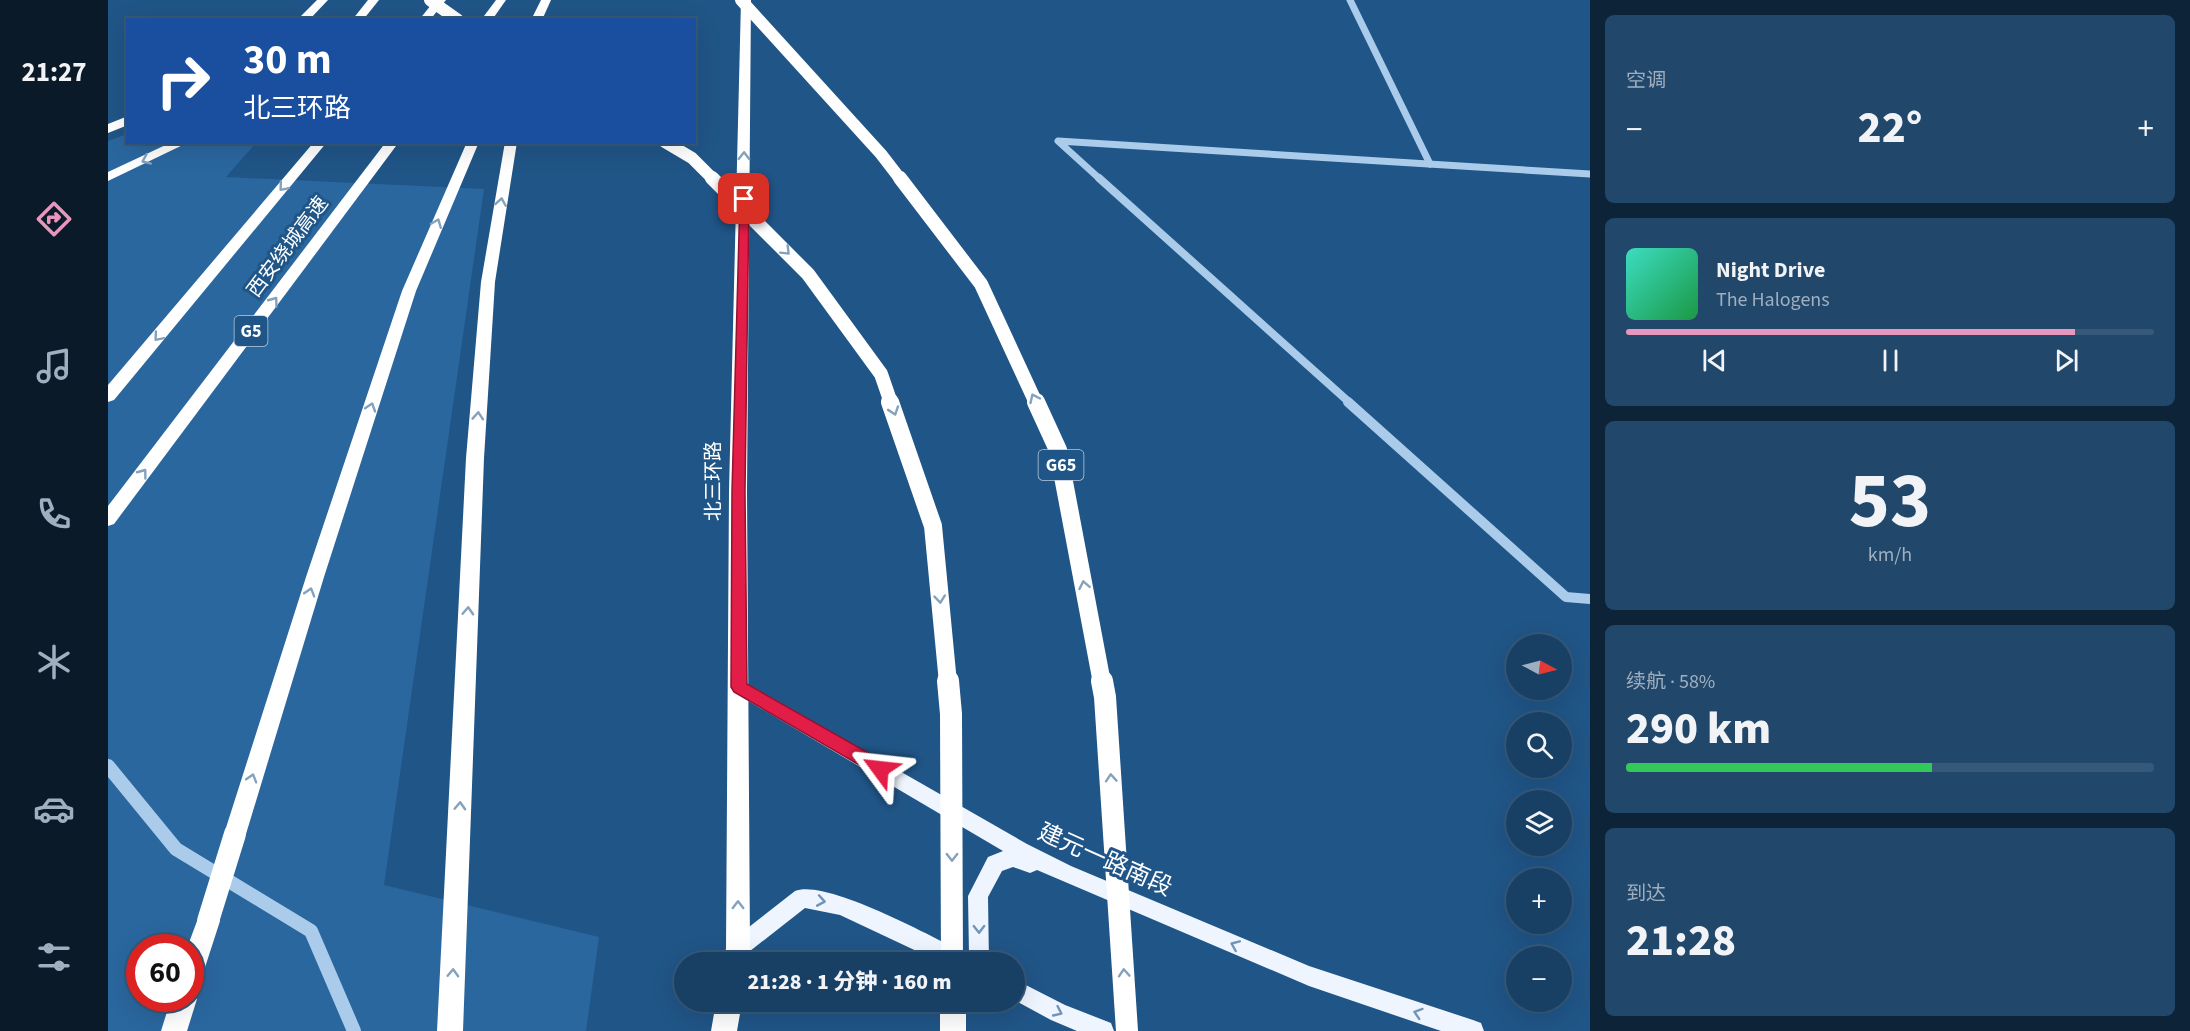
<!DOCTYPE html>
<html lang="zh">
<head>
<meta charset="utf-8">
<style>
  body { margin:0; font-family:"Source Sans 3","Noto Sans SC",sans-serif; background:#21476b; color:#f1f3f6; height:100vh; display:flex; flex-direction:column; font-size:22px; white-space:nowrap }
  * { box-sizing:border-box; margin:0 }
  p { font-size:20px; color:#9fafbf }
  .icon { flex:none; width:33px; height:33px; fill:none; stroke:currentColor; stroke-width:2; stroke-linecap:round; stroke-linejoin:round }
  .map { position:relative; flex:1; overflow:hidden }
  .panel { display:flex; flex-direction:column; gap:15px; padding:15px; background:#0d2338; width:600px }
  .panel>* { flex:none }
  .guide { position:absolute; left:18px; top:18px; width:570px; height:126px; border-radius:0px; box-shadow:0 6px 24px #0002,0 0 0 2px #365979; background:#1a4fa0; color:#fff; overflow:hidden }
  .needle { width:39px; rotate:97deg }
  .fabs { position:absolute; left:1398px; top:634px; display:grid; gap:12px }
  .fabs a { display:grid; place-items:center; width:66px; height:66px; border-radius:50%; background:#184065; box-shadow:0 6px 24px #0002,0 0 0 2px #365979; font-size:30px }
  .speed { position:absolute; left:18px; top:934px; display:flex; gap:12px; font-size:30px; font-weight:700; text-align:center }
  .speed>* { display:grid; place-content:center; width:78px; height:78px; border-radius:50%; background:#184065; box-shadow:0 6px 24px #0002,0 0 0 2px #365979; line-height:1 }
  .speed .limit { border:9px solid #d22; background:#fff; color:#111 }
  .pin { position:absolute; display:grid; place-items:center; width:51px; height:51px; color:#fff; margin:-26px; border-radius:12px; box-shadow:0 3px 9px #0006 }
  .me { position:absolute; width:66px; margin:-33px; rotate:300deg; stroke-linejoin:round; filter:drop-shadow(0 0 4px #0008) }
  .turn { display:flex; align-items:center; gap:21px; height:126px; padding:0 18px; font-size:27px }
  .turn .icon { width:78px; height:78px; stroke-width:2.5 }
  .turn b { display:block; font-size:42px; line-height:51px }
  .big { font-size:45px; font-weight:800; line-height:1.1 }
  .panel .card { flex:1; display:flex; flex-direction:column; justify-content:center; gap:9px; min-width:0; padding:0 21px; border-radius:9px; background:#21476b }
  .panel .dial { align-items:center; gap:0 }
  .dial b { font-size:78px; line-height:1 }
  .song { display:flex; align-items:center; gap:18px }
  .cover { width:72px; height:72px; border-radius:9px; background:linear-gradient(135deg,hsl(170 70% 55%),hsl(140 70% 35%)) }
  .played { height:6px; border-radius:3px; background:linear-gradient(90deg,#e797bd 85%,#365979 85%) }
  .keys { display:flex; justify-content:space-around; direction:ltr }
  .heat { display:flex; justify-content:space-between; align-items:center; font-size:33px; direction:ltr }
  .charge { height:9px; border-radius:4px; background:linear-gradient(90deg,#34c759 58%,#365979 0) }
  .trip { position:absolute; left:566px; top:952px; width:351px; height:60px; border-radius:30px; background:#184065; box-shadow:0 6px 24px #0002,0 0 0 2px #365979; font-weight:800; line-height:60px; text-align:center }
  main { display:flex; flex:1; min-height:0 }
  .menu { display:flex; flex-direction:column; width:108px; justify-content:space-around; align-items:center; background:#0a1a28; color:#9fafbf }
  .menu .icon { width:42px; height:42px }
  .menu .selected { color:#e797bd }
  .menu b { font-size:27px; color:#f1f3f6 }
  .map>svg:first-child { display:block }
  .green { fill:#2a679f; fill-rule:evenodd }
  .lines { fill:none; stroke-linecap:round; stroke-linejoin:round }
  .minor-far3 { stroke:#aaccea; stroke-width:7 }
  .minor-far2 { stroke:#aaccea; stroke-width:8 }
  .minor-far1 { stroke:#aaccea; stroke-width:10 }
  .minor { stroke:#aaccea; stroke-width:14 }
  .major { fill:#eef5fe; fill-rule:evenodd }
  .highway { fill:#fff; fill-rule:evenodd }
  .highway-bridge-far3 { stroke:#fff; stroke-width:12 }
  .highway-bridge-far2 { stroke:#fff; stroke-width:14 }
  .highway-bridge-far1 { stroke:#fff; stroke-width:18 }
  .highway-bridge { stroke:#fff; stroke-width:22 }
  .oneway { stroke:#84a2bd }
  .oneway2 { stroke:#7295b7 }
  .route { fill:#e11d48; stroke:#92132f; stroke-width:1.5 }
  .labels { text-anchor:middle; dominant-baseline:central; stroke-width:6; stroke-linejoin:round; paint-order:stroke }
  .shield { fill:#205587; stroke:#bcccdb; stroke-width:1.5 }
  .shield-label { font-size:18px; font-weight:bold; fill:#fff }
  .street-label { font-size:20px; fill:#fff; stroke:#205587 }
  .near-street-label { font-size:24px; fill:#fff; stroke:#205587 }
</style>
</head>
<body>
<main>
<nav class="menu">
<b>21:27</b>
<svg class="icon selected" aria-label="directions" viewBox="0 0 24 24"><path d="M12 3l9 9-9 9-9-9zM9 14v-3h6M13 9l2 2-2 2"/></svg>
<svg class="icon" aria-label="music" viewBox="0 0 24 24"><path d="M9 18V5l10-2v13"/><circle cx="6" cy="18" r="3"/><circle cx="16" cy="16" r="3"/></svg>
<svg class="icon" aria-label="phone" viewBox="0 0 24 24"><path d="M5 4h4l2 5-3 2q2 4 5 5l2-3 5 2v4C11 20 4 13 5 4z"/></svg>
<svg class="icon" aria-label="climate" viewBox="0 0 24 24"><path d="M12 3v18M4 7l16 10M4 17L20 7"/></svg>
<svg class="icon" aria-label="car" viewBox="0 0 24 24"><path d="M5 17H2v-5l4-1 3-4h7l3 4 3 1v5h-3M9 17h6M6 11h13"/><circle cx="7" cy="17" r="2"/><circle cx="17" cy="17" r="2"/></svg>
<svg class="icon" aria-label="filters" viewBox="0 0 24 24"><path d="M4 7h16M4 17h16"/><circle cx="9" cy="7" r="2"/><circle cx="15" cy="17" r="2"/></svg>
</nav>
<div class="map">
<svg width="1482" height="1031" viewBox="0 0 1482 1031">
  <rect width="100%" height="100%" fill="#205587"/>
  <path class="green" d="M 19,134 L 20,142 L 148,143 L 118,177 L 376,189 L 276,885 L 491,937 L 478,1031 L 0,1031 L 0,141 ZM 32,948 L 82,948 L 82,999 L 32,999 Z"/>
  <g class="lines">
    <g class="minor-far3">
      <polyline points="1242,0 1322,164"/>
      <polyline points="993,180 950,141 1482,174"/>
    </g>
    <polyline class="minor-far2" points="991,178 1242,403"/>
    <polyline class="minor-far1" points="1240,402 1458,597 1482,599"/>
    <polyline class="minor" points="0,766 68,849 203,931 246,1031"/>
    <g class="major">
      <path d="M 631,679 L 919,844 L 963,866 L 1201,966 L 1365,1020 L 1373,1023 L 1376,1031 L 1333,1031 L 1201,986 L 929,870 L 922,873 L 905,867 L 894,871 L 880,897 L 881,963 L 834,963 L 732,915 L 697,908 L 637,955 L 630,958 L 623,955 L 620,948 L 623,941 L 687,891 C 718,878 828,939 861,955 L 860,896 L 880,857 L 895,851 L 625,692 L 622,687 L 625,682 Z"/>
      <polygon points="906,979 957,1005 1003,1023 1006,1031 969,1031 943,1020 906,1000"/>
    </g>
    <g class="highway">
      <polygon points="209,0 220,0 201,20 189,20"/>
      <polygon points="260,0 271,0 255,20 244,20"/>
      <polygon points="327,0 338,0 322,20 311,20"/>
      <polygon points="388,0 398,0 384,20 373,20"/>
      <polygon points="433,0 443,0 434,20 423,20"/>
      <polygon points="633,0 643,0 639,491 642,948 640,963 616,963 618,948 621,491"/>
      <polygon points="20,116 20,125 0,133 0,124"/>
      <polygon points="64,142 81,142 0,181 0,172"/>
      <polygon points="206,142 219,142 6,400 0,402 0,385"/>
      <polygon points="278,142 291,142 6,524 0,526 0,506"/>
      <polygon points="359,142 371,142 308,291 216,577 138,834 135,842 127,845 119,842 116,834 198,577 294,291"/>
      <polygon points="397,142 409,142 387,282 376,458 355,1031 329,1031 358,458 373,282"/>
      <polygon points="100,909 108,913 112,921 91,986 83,989 89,999 79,1031 53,1031 63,999 82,999 82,948 79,948 92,913"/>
      <polygon points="608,1002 634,1002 629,1031 603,1031"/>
      <rect x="832" y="1002" width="26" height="29"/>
    </g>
    <g class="highway-bridge-far3">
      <polyline points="322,0 350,20"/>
      <polyline points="633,0 773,154 793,180"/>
      <polyline points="557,142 584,158 606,180"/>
    </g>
    <g class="highway-bridge-far2">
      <polyline points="604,178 700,274 773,374 783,403"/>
      <polyline points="792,178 873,284 928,403"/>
    </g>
    <g class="highway-bridge-far1">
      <polyline points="782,402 825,526 840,683"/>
      <polyline points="928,402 950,450 994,683"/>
    </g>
    <g class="highway-bridge">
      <polyline points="840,681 843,714 844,963"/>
      <polyline points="994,681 997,697 1019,1031"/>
      <polyline points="100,921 127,834"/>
    </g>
  </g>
  <defs><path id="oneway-chevron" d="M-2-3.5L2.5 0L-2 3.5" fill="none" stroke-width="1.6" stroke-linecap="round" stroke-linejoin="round" transform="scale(1.5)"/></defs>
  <g class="oneway">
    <use href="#oneway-chevron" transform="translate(636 156) rotate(-89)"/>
    <use href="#oneway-chevron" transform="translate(38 160) rotate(156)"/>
    <use href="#oneway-chevron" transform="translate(175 187) rotate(130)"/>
    <use href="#oneway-chevron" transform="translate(393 202) rotate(-81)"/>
    <use href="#oneway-chevron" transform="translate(329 223) rotate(-68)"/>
    <use href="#oneway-chevron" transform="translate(678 251) rotate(45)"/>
    <use href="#oneway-chevron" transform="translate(166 301) rotate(-53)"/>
    <use href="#oneway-chevron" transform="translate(50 337) rotate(130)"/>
    <use href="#oneway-chevron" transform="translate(926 398) rotate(-115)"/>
    <use href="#oneway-chevron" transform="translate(263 407) rotate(-72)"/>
    <use href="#oneway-chevron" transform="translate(786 411) rotate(71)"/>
    <use href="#oneway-chevron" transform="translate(370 416) rotate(-86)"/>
    <use href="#oneway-chevron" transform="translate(35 473) rotate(-53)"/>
    <use href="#oneway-chevron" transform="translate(976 585) rotate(-101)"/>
    <use href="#oneway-chevron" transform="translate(202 592) rotate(-73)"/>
    <use href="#oneway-chevron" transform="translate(832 599) rotate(84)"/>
    <use href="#oneway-chevron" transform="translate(360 611) rotate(-87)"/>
    <use href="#oneway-chevron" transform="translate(144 778) rotate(-73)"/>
    <use href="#oneway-chevron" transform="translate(1003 778) rotate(-94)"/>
    <use href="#oneway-chevron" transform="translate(352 806) rotate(-87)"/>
    <use href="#oneway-chevron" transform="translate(844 857) rotate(90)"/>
    <use href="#oneway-chevron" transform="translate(630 905) rotate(-90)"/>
    <use href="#oneway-chevron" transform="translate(345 973) rotate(-88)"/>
    <use href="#oneway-chevron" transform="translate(1016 973) rotate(-94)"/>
  </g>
  <g class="oneway2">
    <use href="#oneway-chevron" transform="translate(713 901) rotate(10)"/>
    <use href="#oneway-chevron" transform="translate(871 929) rotate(89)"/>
    <use href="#oneway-chevron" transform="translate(1127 945) rotate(-157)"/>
    <use href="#oneway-chevron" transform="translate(950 1012) rotate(25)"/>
    <use href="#oneway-chevron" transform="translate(1310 1013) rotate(-162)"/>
  </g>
  <polygon class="route" points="632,197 641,199 637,491 639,684 778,763 780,769 778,775 772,777 626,692 623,687 624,491"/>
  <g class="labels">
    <g class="shield">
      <rect x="126.5" y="316" width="33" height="30" rx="4.5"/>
      <rect x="930.5" y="450" width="45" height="30" rx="4.5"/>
    </g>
    <g class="shield-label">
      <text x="143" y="331">G5</text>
      <text x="953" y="465">G65</text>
    </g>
    <g class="street-label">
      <text transform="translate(180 247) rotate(-53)">西安绕城高速</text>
      <text transform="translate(606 481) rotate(-90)">北三环路</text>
    </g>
    <g class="near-street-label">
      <text transform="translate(997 860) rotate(24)">建元一路南段</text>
    </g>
  </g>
</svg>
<div class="fabs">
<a><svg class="needle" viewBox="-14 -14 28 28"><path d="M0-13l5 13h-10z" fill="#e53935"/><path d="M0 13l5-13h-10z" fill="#9fafbf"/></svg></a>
<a><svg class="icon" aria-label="search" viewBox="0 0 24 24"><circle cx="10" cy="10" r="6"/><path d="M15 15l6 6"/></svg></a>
<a><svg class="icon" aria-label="layers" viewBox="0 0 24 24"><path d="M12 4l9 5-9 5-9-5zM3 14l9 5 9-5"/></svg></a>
<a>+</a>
<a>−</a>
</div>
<div class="speed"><div class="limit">60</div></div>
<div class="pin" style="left:636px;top:199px;background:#d93025"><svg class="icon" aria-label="arrive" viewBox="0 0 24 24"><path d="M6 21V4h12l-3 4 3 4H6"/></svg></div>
<svg class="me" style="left:772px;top:769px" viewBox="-20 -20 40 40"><path d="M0-17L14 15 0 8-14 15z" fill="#e11d48" stroke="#fff" stroke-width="4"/></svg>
<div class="trip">21:28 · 1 分钟 · 160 m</div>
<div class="guide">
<div class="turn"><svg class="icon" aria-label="right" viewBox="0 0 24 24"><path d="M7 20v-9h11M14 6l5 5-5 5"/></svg><div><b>30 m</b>北三环路</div></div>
</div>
</div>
<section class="panel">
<div class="card"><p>空调</p>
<div class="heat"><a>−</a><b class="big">22°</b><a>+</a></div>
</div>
<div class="card">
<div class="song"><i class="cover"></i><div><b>Night Drive</b><p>The Halogens</p></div></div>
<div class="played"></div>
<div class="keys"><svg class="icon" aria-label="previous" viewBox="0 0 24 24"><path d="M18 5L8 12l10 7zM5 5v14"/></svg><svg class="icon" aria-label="pause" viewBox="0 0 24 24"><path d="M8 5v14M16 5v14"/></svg><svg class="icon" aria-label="next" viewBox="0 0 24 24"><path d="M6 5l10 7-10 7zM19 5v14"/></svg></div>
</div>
<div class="card dial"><b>53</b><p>km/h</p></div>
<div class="card"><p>续航 · 58%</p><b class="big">290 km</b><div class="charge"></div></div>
<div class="card"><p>到达</p><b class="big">21:28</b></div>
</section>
</main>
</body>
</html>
